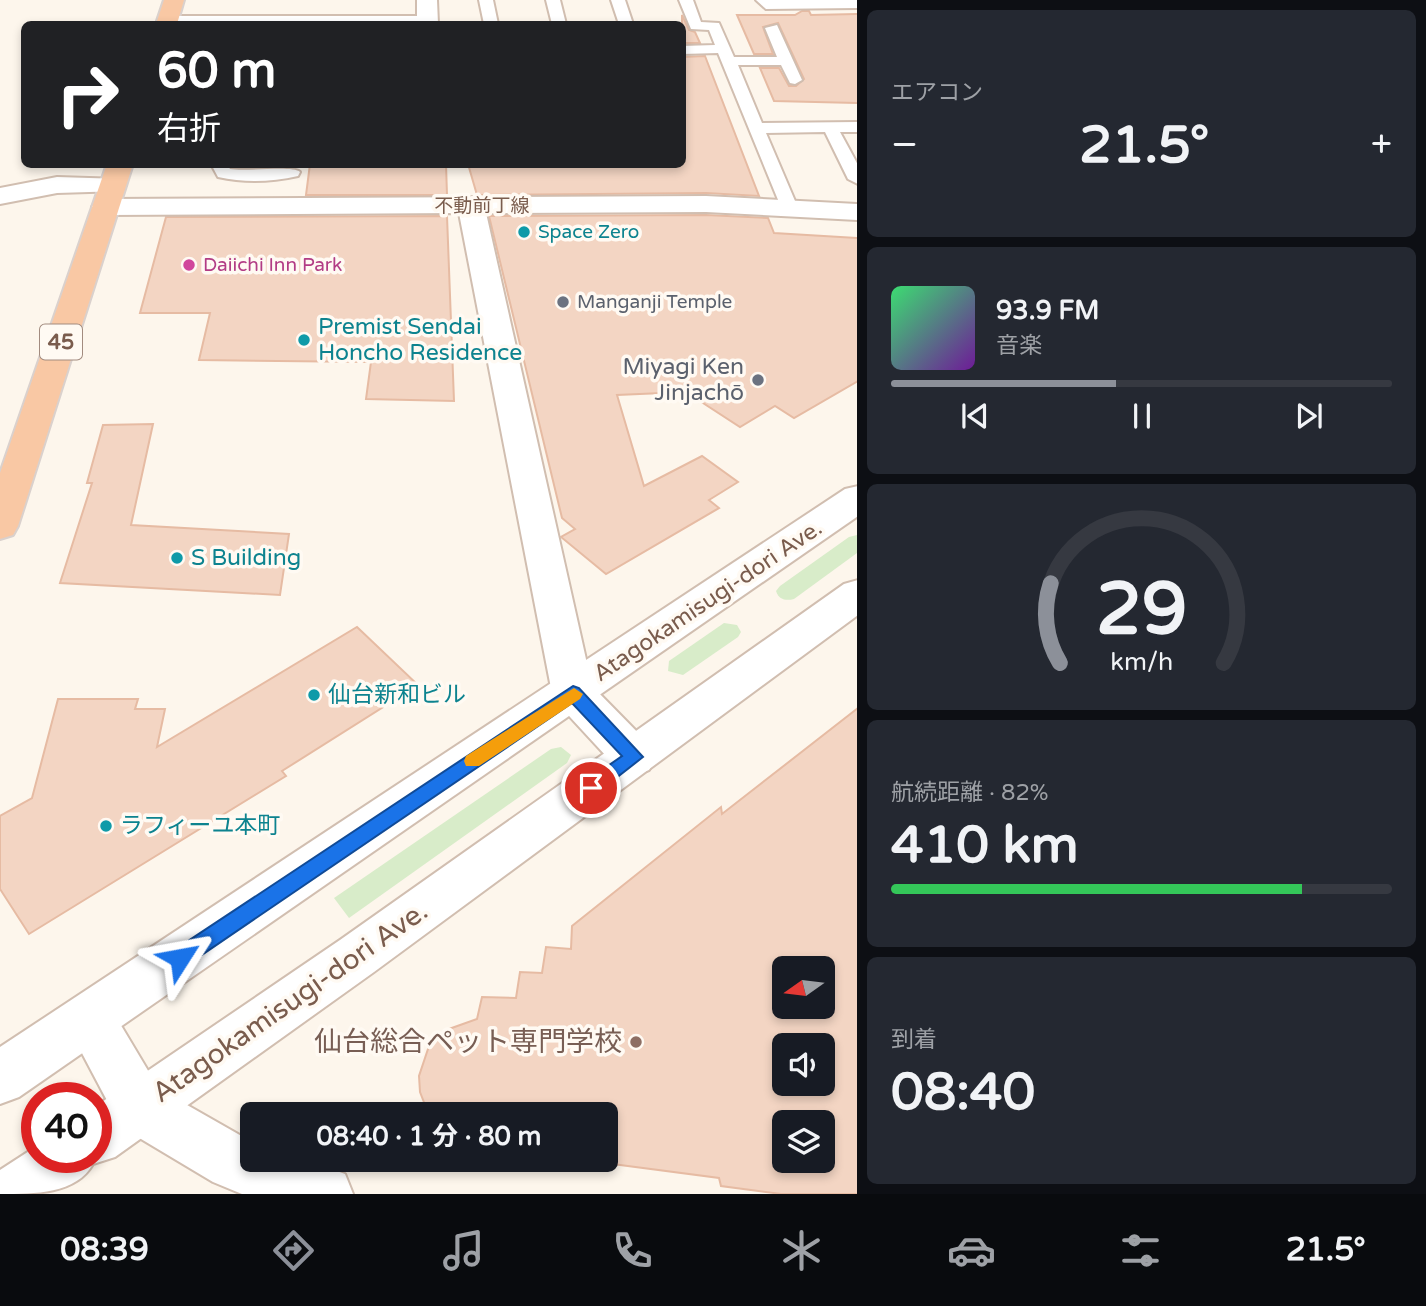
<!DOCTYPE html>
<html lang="ja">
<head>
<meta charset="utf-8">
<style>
  body { margin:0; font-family:"Varela Round","Noto Sans JP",sans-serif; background:#242831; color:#f1f3f6; height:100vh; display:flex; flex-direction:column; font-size:26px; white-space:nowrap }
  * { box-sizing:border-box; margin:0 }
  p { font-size:23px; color:#9ea1a6 }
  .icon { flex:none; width:38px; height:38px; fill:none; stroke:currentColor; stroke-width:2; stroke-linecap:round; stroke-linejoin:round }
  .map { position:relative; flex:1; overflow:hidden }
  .details { display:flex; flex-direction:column; gap:10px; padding:10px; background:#0d0f14; width:569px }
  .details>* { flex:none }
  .top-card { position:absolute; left:21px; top:21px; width:665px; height:147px; border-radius:10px; box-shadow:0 4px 10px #0003; background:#202124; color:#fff; overflow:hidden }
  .needle { width:46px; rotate:256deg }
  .fabs { position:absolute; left:772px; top:956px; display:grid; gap:14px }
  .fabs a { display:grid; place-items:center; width:63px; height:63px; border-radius:10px; background:#171b24; box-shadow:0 4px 10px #0003; font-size:35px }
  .speed { position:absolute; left:21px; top:1082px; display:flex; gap:14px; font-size:35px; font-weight:700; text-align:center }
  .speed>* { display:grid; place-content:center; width:91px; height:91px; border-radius:50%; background:#171b24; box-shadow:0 4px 10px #0003; line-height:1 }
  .speed .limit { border:10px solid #d22; background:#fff; color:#111 }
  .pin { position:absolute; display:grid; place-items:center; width:60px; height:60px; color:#fff; margin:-30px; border:4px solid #fff; border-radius:50%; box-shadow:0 2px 7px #0007 }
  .me { position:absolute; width:77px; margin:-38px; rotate:56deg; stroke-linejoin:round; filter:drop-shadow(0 0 5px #0008) }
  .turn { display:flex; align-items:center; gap:24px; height:147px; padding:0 21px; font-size:32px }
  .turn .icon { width:91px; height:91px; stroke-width:2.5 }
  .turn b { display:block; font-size:49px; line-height:60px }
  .big { font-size:52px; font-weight:700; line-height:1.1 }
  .details .widget { flex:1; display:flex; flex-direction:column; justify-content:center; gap:10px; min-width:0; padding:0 24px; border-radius:10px; background:#242831 }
  .details .dial { align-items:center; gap:0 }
  .dial svg { height:182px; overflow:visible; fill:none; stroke:#363941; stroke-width:7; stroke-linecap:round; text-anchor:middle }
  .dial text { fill:#f1f3f6; stroke:none }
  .song { display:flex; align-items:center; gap:21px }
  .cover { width:84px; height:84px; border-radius:10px; background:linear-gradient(135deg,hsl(140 70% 55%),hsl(280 70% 35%)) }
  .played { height:7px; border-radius:4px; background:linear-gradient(90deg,#8c9099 45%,#363941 45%) }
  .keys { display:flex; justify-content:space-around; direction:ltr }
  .heat { display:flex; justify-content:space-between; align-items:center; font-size:38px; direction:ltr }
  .charge { height:10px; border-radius:5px; background:linear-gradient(90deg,#34c759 82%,#363941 0) }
  .trip { position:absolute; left:240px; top:1102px; width:378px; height:70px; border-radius:10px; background:#171b24; box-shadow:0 4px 10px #0003; font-weight:700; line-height:70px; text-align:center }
  .menu { display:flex; height:112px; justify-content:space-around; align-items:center; background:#090b0e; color:#9ea1a6 }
  .menu .icon { width:49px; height:49px }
  .menu .selected { color:#8c9099 }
  .menu b { font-size:32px; color:#f1f3f6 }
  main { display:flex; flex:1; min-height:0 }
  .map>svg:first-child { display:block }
  .green { fill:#d8ecc9 }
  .building { fill:#f3d5c3; stroke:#e6bba3; stroke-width:2; fill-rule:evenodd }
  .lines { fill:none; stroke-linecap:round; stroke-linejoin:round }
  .service-casing { stroke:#d1beb0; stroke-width:4 }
  .minor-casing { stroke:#d1beb0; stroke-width:4 }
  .tertiary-casing { stroke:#d1beb0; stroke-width:4 }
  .trunk-casing { stroke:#dad1cd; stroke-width:4 }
  .service { fill:#fff; fill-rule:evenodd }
  .minor { fill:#fff; fill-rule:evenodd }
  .tertiary { fill:#fff; fill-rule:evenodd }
  .trunk { fill:#f9c8a4; fill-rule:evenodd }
  .route { fill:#1a73e8; stroke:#114b97; stroke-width:2 }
  .slow { fill:#f59e0b }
  .culture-dot { fill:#0f9aa8; stroke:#fffaf3; stroke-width:2.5 }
  .hotel-dot { fill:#d1479c; stroke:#fffaf3; stroke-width:2.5 }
  .worship-dot { fill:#6b7280; stroke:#fffaf3; stroke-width:2.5 }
  .education-dot { fill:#8d6e63; stroke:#fffaf3; stroke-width:2.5 }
  .labels { text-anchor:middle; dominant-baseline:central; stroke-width:7; stroke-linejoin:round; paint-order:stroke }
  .far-street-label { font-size:19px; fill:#7a5c4d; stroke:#fffaf3 }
  .far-culture-label { font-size:19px; fill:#0d838f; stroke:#fffaf3; text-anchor:start }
  .far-hotel-label { font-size:19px; fill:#b23c85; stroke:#fffaf3; text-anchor:start }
  .far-worship-label { font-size:19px; fill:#5b616d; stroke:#fffaf3; text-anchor:start }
  .shield { fill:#fffaf3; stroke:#a28b7f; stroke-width:2 }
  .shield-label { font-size:21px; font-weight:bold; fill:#7a5c4d }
  .culture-label { font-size:23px; fill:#0d838f; stroke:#fffaf3; text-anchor:start }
  .worship-label { font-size:23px; fill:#5b616d; stroke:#fffaf3; text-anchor:end }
  .street-label { font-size:23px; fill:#7a5c4d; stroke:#fffaf3 }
  .near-street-label { font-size:28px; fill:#7a5c4d; stroke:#fffaf3 }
  .near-education-label { font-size:28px; fill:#785e54; stroke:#fffaf3; text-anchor:end }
</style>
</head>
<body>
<main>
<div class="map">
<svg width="858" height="1194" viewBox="0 0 858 1194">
  <rect width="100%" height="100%" fill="#fdf6ec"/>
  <g class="green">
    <path d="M 857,535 L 857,553 L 794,599 C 786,601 779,600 776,591 L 780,586 L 849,537 Z"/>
    <polygon points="724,623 737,625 741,632 738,637 683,675 668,671 669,661"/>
    <polygon points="561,747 571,755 567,763 349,918 334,898 551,749"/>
  </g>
  <g class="building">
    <polygon points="802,11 809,11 811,15 858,14 858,103 774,101 760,68 779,68 789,86 796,86 804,79 778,23 763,27 773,54 754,54 737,15 795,15"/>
    <polygon points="682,15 689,30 695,32 700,43 682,43"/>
    <polygon points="705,56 759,196 706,193 477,195 468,164 682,164 682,57"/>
    <polygon points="310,164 446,164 447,195 306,195"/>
    <polygon points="706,215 768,218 774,233 858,238 858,381 794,418 775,406 740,427 686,392 617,395 644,486 702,456 738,482 709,500 719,508 606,574 561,537 575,529 562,518 489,216"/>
    <polygon points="447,216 454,401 366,399 371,362 199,360 210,313 140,313 166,217"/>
    <polygon points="153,424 131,525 289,534 280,595 60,583 92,483 87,483 103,425"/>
    <polygon points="357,627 418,685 282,771 286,776 29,934 0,889 0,816 32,798 58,699 138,699 135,709 165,709 157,747"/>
    <path d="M 858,708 L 858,1194 L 781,1194 L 721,1186 L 719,1178 L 582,1160 L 606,1160 L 606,1115 L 429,1115 L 420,1092 L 419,1076 L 428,1049 L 437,1038 L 449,1029 L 477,1019 L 482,997 L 516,998 L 520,972 L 542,973 L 546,947 L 571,949 L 572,926 L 721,807 L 722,814 ZM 784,968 L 822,968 L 822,1006 L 784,1006 ZM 784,1045 L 822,1045 L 822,1083 L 784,1083 ZM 784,1122 L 822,1122 L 822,1160 L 784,1160 Z"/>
  </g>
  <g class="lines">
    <g class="service-casing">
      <g id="service">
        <polygon points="479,0 493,0 498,24 484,24"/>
        <polygon points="546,0 560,0 566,24 552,24"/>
        <polygon points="611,0 625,0 633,24 619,24"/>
        <polygon points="679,0 693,0 701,22 719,23 734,57 777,57 765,28 777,25 802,80 795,84 790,83 781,65 738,65 762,123 858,122 858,132 840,132 858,165 858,184 848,179 825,132 766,133 798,208 789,213 783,212 718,53 682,54 682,46 715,45 709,30 691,29"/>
        <polygon points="756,0 858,0 858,8 766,9"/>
        <path d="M 211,164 L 227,164 L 230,169 C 246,172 293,165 300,172 L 298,176 C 271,182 245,183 218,177 Z"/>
      </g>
    </g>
    <g class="minor-casing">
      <g id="minor">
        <polygon points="417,0 437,0 438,24 159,24 157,22 168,16 417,16"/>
        <polygon points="57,177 122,179 126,185 122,191 57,193 0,204 0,188"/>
        <polygon points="706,196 858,204 858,220 706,212 486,213 592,686 649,744 656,757 649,770 634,775 619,770 558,704 552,693 459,213 106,215 96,213 92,207 96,201 106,199"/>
        <path d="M 89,994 L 107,1002 L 159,1089 L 252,1142 L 252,1160 C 292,1160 307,1159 345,1174 L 353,1194 L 242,1194 L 213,1182 L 121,1127 L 64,1019 L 71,1002 Z"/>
      </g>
    </g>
    <g class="tertiary-casing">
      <g id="tertiary">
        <polygon points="858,486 858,516 19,1097 0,1104 0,1047 845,489"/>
        <path d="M 858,580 L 858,615 L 374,972 L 115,1157 L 93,1164 C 76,1194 35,1194 0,1194 L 0,1170 L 37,1146 L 37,1157 L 96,1157 L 96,1106 L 340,940 L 844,584 Z"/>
      </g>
    </g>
    <g class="trunk-casing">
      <g id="trunk">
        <polygon points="164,0 184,0 177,24 156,24"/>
        <polygon points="107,164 133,164 18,526 13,535 0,539 0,473"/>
      </g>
    </g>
    <use href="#service" class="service"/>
    <use href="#minor" class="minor"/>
    <use href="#tertiary" class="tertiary"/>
    <use href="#trunk" class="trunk"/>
  </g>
  <polygon class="route" points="573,686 579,688 643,757 597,793 585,793 582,788 585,782 622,756 572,703 187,965 180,967 173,965 170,958 173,951"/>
  <polygon class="slow" points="574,688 583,694 580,699 479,766 466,766 464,761 466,756"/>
  <g class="culture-dot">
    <circle cx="524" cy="232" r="7"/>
    <circle cx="304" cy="340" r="7"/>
    <circle cx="177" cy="558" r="7"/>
    <circle cx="314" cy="695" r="7"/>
    <circle cx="106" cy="826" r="7"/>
  </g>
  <circle class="hotel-dot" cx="189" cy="265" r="7"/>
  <g class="worship-dot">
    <circle cx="563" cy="302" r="7"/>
    <circle cx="758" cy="380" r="7"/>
  </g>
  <circle class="education-dot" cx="636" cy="1042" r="7"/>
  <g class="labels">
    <g class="far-street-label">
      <text x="482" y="206">不動前丁線</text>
    </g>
    <g class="far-culture-label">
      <text x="538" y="232">Space Zero</text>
    </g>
    <g class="far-hotel-label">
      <text x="203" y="265">Daiichi Inn Park</text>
    </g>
    <g class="far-worship-label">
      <text x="577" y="302">Manganji Temple</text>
    </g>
    <rect class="shield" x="40" y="324.5" width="42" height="35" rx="5"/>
    <g class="shield-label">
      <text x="61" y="342">45</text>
    </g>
    <g class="culture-label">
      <text x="318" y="327">Premist Sendai<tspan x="318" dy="26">Honcho Residence</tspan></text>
      <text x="191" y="558">S Building</text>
      <text x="328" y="695">仙台新和ビル</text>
      <text x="120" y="826">ラフィーユ本町</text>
    </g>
    <g class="worship-label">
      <text x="744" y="367">Miyagi Ken<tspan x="744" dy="26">Jinjachō</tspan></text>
    </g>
    <g class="street-label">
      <text transform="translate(708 601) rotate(-34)">Atagokamisugi-dori Ave.</text>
    </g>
    <g class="near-street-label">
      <text transform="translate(290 1002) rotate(-35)">Atagokamisugi-dori Ave.</text>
    </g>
    <g class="near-education-label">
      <text x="622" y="1042">仙台総合ペット専門学校</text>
    </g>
  </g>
</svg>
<div class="fabs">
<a><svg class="needle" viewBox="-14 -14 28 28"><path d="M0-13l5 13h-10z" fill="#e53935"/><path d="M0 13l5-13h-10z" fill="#9ea1a6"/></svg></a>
<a><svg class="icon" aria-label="sound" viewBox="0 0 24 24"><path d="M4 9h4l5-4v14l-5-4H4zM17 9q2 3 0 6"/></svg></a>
<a><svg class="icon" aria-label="layers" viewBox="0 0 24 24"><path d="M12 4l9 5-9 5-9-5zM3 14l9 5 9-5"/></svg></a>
</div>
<div class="speed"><div class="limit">40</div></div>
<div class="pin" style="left:591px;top:788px;background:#d93025"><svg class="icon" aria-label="arrive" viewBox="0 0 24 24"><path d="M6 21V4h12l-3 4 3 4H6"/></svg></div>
<svg class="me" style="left:180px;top:958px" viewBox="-20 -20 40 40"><path d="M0-17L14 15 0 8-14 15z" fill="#1a73e8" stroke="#fff" stroke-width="4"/></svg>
<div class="trip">08:40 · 1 分 · 80 m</div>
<div class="top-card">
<div class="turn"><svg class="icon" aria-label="right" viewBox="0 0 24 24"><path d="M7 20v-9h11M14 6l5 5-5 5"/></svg><div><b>60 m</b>右折</div></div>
</div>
</div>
<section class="details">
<div class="widget"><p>エアコン</p>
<div class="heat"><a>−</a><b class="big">21.5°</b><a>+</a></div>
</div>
<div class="widget">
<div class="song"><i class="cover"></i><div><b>93.9 FM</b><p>音楽</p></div></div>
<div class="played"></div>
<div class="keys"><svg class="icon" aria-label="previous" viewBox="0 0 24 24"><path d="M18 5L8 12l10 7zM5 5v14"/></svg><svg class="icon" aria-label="pause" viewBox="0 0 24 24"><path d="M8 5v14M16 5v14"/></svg><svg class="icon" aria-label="next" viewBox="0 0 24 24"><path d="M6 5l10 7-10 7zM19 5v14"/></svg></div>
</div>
<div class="widget dial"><svg viewBox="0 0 100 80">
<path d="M14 69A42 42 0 1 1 86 69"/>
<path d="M14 69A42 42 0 0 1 10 34" stroke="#8c9099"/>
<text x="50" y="56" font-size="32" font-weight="700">29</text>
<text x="50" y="72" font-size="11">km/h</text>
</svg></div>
<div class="widget"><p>航続距離 · 82%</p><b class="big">410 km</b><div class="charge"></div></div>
<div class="widget"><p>到着</p><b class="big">08:40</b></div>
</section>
</main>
<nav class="menu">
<b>08:39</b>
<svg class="icon selected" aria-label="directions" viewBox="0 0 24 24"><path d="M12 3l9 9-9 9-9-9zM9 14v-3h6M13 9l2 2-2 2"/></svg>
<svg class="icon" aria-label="music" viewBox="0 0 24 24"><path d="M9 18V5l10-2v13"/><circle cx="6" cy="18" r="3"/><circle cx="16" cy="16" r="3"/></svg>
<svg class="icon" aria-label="phone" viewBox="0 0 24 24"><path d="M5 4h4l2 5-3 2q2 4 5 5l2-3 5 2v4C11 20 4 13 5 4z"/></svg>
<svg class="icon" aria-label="climate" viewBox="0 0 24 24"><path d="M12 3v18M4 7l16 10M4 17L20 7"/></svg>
<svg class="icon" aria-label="car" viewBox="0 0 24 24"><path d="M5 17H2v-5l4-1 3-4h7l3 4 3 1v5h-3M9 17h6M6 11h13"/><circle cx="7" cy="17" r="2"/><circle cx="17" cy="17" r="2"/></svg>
<svg class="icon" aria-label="filters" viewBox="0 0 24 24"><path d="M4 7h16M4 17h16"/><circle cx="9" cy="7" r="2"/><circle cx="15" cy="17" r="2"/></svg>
<b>21.5°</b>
</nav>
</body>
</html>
